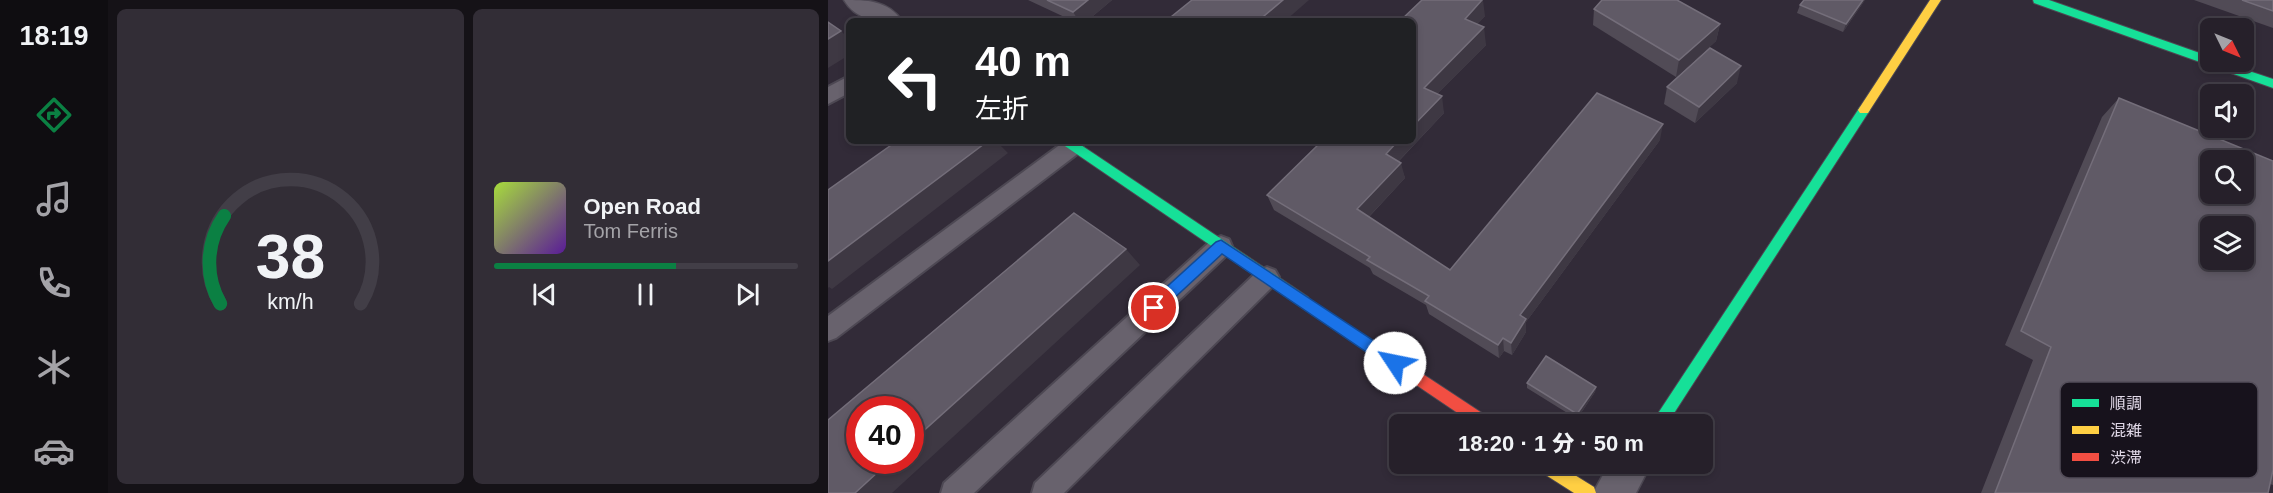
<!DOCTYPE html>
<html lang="ja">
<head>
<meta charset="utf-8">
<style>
  body { margin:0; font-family:Arial,"Noto Sans JP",sans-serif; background:#322d36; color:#f1f3f6; height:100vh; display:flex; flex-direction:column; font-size:22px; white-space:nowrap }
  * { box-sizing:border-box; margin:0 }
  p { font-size:20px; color:#a4a3a8 }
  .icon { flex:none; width:33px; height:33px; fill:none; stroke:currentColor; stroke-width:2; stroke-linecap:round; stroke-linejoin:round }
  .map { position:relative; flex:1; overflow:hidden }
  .side { display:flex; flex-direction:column; gap:9px; padding:9px; background:#151217; width:720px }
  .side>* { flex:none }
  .banner { position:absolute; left:18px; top:18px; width:570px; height:126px; border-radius:9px; box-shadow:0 3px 9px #0003,0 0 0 2px #423e47; background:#202124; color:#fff; overflow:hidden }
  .needle { width:39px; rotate:133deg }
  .tools { position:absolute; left:1372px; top:18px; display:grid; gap:12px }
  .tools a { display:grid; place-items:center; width:54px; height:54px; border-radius:9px; background:#26202a; box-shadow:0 3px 9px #0003,0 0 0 2px #423e47; font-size:30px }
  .speed { position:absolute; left:18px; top:396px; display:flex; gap:12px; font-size:30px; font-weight:700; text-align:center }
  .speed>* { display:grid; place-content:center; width:78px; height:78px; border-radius:50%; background:#26202a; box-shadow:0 3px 9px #0003,0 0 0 2px #423e47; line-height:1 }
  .speed .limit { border:9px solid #d22; background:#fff; color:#111 }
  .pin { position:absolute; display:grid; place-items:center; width:51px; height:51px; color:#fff; margin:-26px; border:3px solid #fff; border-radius:50%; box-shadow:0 2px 6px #0007 }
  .me { position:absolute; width:66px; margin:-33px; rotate:304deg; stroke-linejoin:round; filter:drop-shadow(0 0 4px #0008) }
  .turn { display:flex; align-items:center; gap:21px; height:126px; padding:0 30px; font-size:27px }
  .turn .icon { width:78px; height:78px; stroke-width:2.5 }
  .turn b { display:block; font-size:42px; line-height:51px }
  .side .widget { flex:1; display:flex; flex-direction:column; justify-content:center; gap:9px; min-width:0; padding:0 21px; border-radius:9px; background:#322d36 }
  .side .dial { align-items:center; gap:0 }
  .dial svg { height:156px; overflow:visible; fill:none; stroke:#423e47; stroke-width:7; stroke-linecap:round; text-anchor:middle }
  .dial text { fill:#f1f3f6; stroke:none }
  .song { display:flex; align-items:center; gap:18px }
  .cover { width:72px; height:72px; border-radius:9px; background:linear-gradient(135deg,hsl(80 70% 55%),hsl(270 70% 35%)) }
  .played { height:6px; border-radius:3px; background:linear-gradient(90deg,#0b8043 60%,#423e47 60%) }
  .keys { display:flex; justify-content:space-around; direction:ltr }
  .side .tiles { flex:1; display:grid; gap:9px; grid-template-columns:repeat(2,1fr) }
  .trip { position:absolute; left:561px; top:414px; width:324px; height:60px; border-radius:9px; background:#26202a; box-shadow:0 3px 9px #0003,0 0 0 2px #423e47; font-weight:800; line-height:60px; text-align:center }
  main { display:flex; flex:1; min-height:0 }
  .menu { display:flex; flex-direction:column; width:108px; justify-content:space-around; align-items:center; background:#0f0d11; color:#a4a3a8 }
  .menu .icon { width:42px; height:42px }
  .menu .on { color:#0b8043 }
  .menu b { font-size:27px; color:#f1f3f6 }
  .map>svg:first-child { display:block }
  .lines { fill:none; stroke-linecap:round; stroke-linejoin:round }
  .lane-casing { stroke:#4d4853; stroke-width:4 }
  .street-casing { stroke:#4d4853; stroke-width:3 }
  .fast-casing { stroke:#4d4853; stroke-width:2 }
  .slow-casing { stroke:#4d4853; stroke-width:2 }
  .jam-casing { stroke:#4d4853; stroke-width:2 }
  .lane { fill:#68626d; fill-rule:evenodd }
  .street { fill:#68626d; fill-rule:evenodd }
  .fast { fill:#16e098; fill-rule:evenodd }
  .slow { fill:#ffcf43; fill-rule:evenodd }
  .jam { fill:#f24e42; fill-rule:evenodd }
  .wall { fill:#514b56 }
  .shaded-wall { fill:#3e3843 }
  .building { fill:#605a66; stroke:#746e7a; stroke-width:1.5; fill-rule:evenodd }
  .route { fill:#1a73e8; stroke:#114b97; stroke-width:1.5 }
  .key { fill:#17121c; stroke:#534d59; stroke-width:1.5 }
  .key-label { font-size:16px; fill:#e0d8e7 }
</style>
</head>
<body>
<main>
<nav class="menu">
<b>18:19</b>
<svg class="icon on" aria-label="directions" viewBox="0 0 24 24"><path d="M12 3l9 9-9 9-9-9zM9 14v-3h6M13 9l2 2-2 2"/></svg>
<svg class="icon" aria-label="music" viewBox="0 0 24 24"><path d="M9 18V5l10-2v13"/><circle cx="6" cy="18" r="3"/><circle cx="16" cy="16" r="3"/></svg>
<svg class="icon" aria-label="phone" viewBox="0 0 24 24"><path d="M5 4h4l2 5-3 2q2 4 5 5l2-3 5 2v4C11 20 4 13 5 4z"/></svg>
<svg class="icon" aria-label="climate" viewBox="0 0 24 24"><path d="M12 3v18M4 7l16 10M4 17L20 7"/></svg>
<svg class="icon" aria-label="car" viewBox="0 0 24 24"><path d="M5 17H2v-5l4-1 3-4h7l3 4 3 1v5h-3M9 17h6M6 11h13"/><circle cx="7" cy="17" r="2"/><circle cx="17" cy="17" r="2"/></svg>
</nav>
<section class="side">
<div class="tiles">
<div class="widget dial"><svg viewBox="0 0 100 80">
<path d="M14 69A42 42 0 1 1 86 69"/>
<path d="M14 69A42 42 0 0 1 16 24" stroke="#0b8043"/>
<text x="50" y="56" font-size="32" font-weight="700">38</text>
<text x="50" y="72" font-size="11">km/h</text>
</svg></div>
<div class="widget">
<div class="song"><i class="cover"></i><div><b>Open Road</b><p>Tom Ferris</p></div></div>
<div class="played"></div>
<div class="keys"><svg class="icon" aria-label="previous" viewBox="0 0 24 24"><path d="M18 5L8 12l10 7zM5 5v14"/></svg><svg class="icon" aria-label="pause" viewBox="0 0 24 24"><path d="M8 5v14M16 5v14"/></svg><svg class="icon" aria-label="next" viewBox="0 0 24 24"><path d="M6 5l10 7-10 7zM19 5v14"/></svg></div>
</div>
</div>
</section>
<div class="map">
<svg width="1445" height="493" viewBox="0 0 1445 493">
  <rect width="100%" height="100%" fill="#322b38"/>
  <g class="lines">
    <g class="lane-casing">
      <g id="lane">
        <polygon points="21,76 21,93 0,104 0,87"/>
        <polygon points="237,141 253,141 255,146 252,152 8,338 0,341 0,316"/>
        <polygon points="393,236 401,239 404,246 401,253 146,493 113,493 116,483 385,239"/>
        <polygon points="439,267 447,270 451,277 447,284 236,493 204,493 207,483 431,270"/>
      </g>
    </g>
    <g class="street-casing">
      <g id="street">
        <path d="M 16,0 C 38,0 60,0 74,21 C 51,21 29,22 16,0 Z"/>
        <polygon points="781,464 823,464 808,493 765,493"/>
      </g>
    </g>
    <g class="fast-casing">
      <g id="fast">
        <polygon points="1205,0 1221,0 1383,57 1383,62 1394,62 1445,79 1445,88 1206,3"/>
        <polygon points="1036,105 1042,110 1040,113 839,424 823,424 1032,107"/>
        <polygon points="232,141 247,141 480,297 482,301 480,305 475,307 470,305 234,144"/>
      </g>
    </g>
    <g class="slow-casing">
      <g id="slow">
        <polygon points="1102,0 1113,0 1040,113 1032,113 1030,110 1032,107"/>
        <polygon points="708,464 729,464 766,487 768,493 746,493 710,470"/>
      </g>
    </g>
    <g class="jam-casing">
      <polygon id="jam" points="475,295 663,419 665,424 646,424 470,305 468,301 470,297"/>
    </g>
    <use href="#lane" class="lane"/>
    <use href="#street" class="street"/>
    <use href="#fast" class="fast"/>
    <use href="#slow" class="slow"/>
    <use href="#jam" class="jam"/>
  </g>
  <g class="wall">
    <polygon points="200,0 284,0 259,21 245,21"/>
    <polygon points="1037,0 1015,32 969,13 972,5"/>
    <polygon points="1366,0 1445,0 1445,28"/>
    <polygon points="766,9 892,24 888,41 848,77 765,25"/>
    <polygon points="657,16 649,24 658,45 609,94 616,113 571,161 577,178 541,217 622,270 832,140 698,322 698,332 684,355 676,351 671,358 601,314 598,305 545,274 542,268 446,210 439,195 585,141 585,21"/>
    <polygon points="909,83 867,123 836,104 839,87"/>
    <polygon points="1291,98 1445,161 1445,485 1442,484 1440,493 1153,493 1205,360 1177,345 1274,117"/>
    <polygon points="699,383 768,387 767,392 749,419 699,388"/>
  </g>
  <g class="shaded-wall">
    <polygon points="260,0 284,0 259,21 251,21 245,12"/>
    <polygon points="455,0 481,0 457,21 430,21"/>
    <polygon points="654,0 655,0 657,16 639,36 637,19"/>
    <polygon points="1035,0 1037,0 1015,32 1018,24"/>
    <polygon points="892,24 888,41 848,77 851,60"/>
    <polygon points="656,27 658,45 599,104 596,88"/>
    <polygon points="13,31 21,39 21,55 0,68 0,39"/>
    <polygon points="913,66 909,83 867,123 871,107"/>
    <polygon points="614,96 616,113 562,170 558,154 570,141 585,141 585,126"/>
    <polygon points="835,124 832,140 698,322 698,332 684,355 683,343 692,315"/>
    <polygon points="160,141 168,141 180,153 4,289 1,287 0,288 0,261"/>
    <polygon points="573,163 577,178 534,224 529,209"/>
    <polygon points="298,249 312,265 64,493 27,493 63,460 82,460 82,443"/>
    <polygon points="675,338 676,351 671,358 670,345"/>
    <polygon points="768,387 767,392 749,419 749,414"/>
  </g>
  <g class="building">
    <polygon points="219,0 260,0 245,12"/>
    <polygon points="364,0 455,0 430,21 338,21"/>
    <polygon points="594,0 654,0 637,19 656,27 596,88 614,96 585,126 585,21 572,21"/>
    <polygon points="774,0 849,0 892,24 851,60 766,9"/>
    <polygon points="976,0 1035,0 1018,24 972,5"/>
    <polygon points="1414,0 1445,0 1445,11"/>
    <polygon points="0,22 13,31 0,39"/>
    <polygon points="882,48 913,66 871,107 839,87"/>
    <polygon points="769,93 835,124 692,315 698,319 683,343 675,338 670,345 597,301 601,296 539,260 542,257 439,195 494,141 570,141 558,154 573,163 529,209 622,270"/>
    <path d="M 1291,98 L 1445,161 L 1445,470 L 1440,493 L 1167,493 L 1223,347 L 1193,331 ZM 1383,160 L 1416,160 L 1416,194 L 1383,194 ZM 1383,226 L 1416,226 L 1416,260 L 1383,260 Z"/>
    <polygon points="69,141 160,141 0,261 0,190"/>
    <polygon points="246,213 298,249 82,443 82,410 32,410 32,460 63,460 27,493 0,493 0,420"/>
    <polygon points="718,356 768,387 749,414 699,383"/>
  </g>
  <polygon class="route" points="393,240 572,358 574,363 572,368 567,370 562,368 394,254 331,312 326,314 321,312 319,308 321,303 388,242"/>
  <rect x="1232" y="382" width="198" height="96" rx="9" class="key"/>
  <rect x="1244" y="399" width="27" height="8" fill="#16e098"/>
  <rect x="1244" y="426" width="27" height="8" fill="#ffcf43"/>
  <rect x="1244" y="453" width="27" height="8" fill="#f24e42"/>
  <g class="key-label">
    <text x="1282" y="409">順調</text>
    <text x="1282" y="436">混雑</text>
    <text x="1282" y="463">渋滞</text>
  </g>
</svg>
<div class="tools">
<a><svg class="needle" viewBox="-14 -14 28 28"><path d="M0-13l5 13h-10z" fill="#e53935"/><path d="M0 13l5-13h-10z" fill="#a4a3a8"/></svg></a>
<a><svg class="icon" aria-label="sound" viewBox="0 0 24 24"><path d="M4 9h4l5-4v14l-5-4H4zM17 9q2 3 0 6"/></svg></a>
<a><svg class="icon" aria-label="search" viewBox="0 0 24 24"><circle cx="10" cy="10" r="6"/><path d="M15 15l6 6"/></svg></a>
<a><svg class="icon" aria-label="layers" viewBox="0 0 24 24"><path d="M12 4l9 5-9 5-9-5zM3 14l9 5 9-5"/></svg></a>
</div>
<div class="speed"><div class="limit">40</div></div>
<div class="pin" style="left:326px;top:308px;background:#d93025"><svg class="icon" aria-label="arrive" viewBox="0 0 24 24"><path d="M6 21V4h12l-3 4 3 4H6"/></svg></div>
<svg class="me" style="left:567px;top:363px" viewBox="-20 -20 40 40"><circle r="19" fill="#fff"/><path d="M0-13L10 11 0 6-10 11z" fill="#1a73e8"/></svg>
<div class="trip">18:20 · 1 分 · 50 m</div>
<div class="banner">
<div class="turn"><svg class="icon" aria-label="left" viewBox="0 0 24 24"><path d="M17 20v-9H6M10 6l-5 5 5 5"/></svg><div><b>40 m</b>左折</div></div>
</div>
</div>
</main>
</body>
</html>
